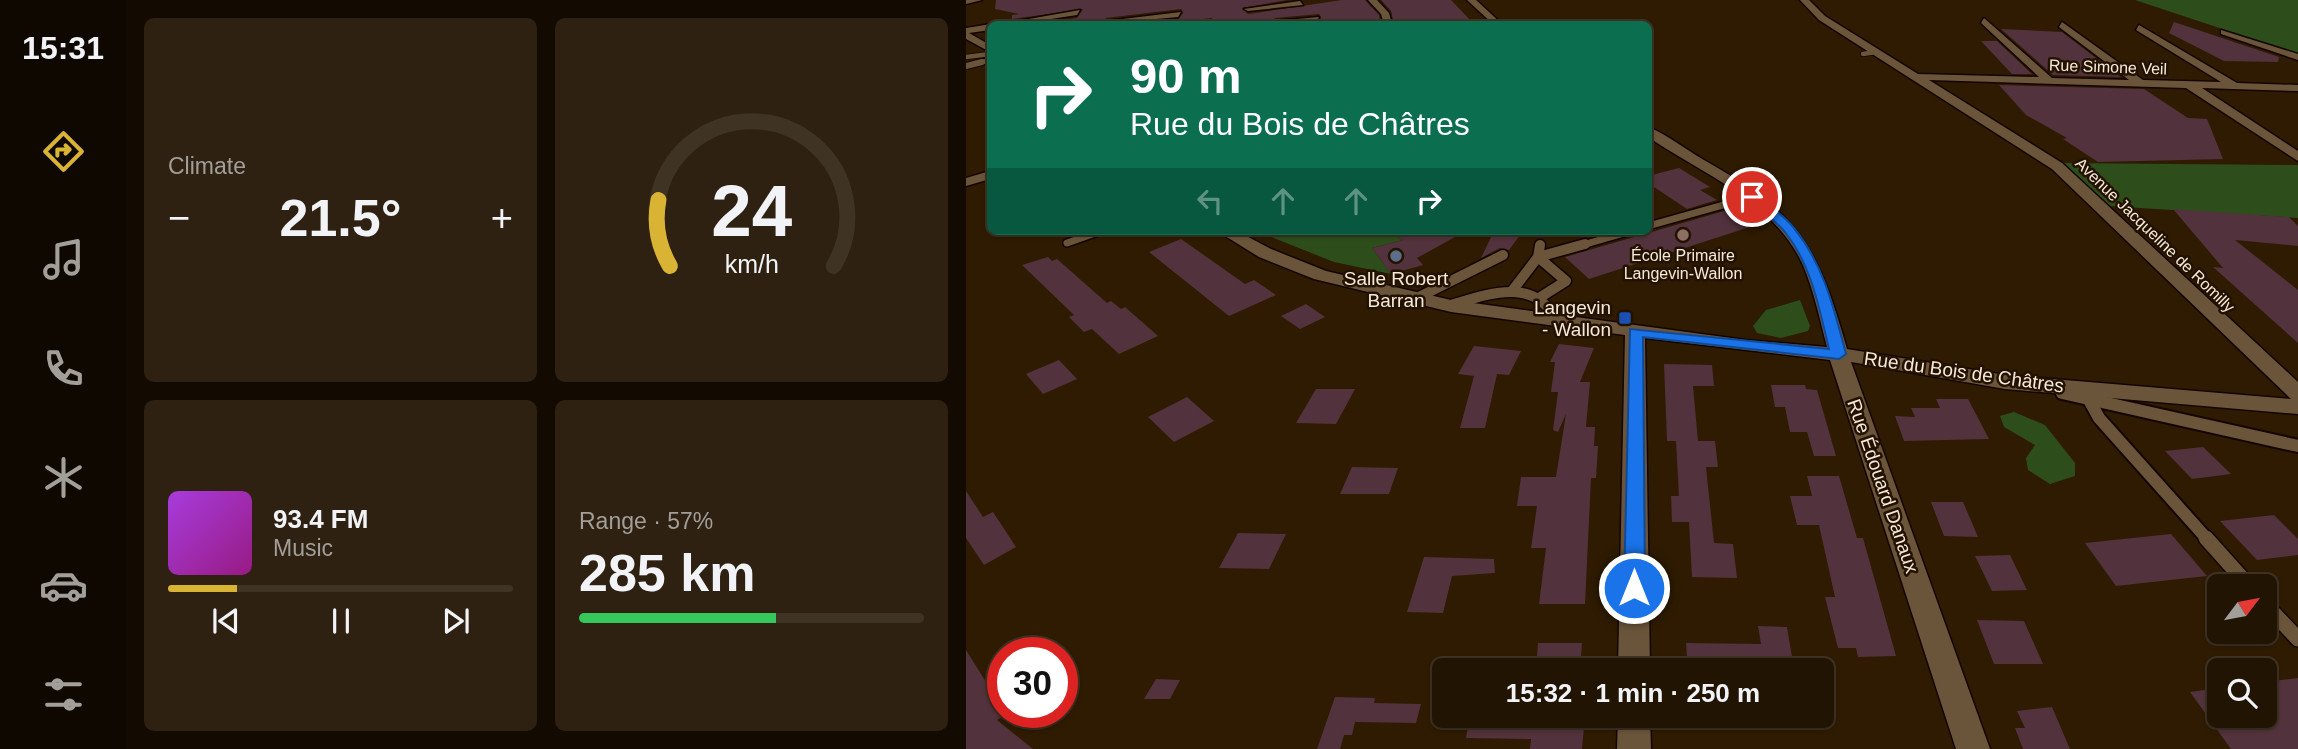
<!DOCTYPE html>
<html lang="en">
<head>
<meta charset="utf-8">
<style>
  body { margin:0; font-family:Helvetica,sans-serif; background:#2e2111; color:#f1f3f6; height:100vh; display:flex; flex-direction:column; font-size:26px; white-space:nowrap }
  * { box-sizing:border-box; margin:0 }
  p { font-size:23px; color:#a29e99 }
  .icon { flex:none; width:38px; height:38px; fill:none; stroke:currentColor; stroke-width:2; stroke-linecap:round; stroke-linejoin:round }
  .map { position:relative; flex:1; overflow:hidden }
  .drawer { display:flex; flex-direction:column; gap:18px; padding:18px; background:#130b01; width:840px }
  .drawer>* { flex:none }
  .top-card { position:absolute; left:21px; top:21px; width:665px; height:214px; border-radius:10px; box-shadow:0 2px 5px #0004,0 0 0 2px #3f3324; background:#0b6e4f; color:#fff; overflow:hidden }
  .needle { width:46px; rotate:58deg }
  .controls { position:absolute; left:1241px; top:574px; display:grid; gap:14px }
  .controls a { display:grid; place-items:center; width:70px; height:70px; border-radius:10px; background:#221402; box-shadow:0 2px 5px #0004,0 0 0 2px #3f3324; font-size:35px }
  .speed { position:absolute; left:21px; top:637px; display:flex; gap:14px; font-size:35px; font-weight:700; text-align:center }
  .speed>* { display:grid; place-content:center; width:91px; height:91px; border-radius:50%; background:#221402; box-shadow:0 2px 5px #0004,0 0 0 2px #3f3324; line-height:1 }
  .speed .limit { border:10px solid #d22; background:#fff; color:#111 }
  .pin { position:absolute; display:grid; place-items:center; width:60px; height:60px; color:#fff; margin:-30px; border:4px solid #fff; border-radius:50%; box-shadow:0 2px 7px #0007 }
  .me { position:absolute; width:77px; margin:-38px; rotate:0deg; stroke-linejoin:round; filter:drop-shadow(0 0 5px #0008) }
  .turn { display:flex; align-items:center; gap:24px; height:147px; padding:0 28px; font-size:32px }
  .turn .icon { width:91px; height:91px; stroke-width:2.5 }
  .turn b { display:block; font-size:49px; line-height:60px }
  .lanes { display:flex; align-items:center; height:66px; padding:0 28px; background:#0003; justify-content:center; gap:35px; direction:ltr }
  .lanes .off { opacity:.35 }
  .big { font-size:52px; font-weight:700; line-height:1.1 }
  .drawer .card { flex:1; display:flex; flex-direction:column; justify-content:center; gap:10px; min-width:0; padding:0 24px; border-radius:10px; background:#2e2111 }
  .drawer .dial { align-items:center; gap:0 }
  .dial svg { height:182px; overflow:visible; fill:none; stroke:#3f3324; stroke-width:7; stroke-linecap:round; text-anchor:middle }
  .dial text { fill:#f1f3f6; stroke:none }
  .song { display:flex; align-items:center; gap:21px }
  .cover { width:84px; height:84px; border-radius:10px; background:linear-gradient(135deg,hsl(280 70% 55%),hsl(310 70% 35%)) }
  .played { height:7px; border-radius:4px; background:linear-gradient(90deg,#d9b334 20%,#3f3324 20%) }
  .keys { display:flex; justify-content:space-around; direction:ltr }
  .heat { display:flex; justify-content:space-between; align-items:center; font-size:38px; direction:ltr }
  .charge { height:10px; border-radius:5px; background:linear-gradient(90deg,#34c759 57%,#3f3324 0) }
  .drawer .tiles { flex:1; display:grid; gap:18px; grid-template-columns:repeat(2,1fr) }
  .trip { position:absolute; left:466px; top:658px; width:402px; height:70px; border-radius:10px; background:#221402; box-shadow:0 2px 5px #0004,0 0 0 2px #3f3324; font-weight:700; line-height:70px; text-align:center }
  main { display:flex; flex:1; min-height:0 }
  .tab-bar { display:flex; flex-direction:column; width:126px; justify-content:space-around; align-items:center; background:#0e0801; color:#a29e99 }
  .tab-bar .icon { width:49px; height:49px }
  .tab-bar .selected { color:#d9b334 }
  .tab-bar b { font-size:32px; color:#f1f3f6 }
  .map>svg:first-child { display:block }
  .green { fill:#2d4e1a }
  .building { fill:#52323c }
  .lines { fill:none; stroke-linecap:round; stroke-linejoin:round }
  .lane-far5-casing { stroke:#150500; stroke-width:6 }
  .lane-far4-casing { stroke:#150500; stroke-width:8 }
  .lane-far3-casing { stroke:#150500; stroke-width:10 }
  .lane-far2-casing { stroke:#150500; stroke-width:13 }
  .lane-far1-casing { stroke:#150500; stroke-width:16 }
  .lane-casing { stroke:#150500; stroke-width:18 }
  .street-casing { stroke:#150500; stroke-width:3 }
  .lane-far5 { stroke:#6b553a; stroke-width:4.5 }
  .lane-far4 { stroke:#6b553a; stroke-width:6 }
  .lane-far3 { stroke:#6b553a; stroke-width:7 }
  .lane-far2 { stroke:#6b553a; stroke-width:10 }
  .lane-far1 { stroke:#6b553a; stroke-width:12 }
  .lane { stroke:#6b553a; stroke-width:15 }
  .street { fill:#6b553a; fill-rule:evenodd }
  .route { fill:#1a73e8; stroke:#114b97; stroke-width:2 }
  .education-dot { fill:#8d6e63; stroke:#241200; stroke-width:2.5 }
  .service-dot { fill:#5c6f8a; stroke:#241200; stroke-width:2.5 }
  .transit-dot { fill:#1a4fb4; stroke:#241200; stroke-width:2.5 }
  .labels { text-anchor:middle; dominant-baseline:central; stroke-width:5; stroke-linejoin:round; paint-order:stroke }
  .far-street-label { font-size:16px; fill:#f6e9da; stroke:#241200 }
  .far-poi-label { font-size:16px; fill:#f6e9da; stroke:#241200 }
  .poi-label { font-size:19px; fill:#f6e9da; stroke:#241200 }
  .street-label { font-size:19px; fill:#f6e9da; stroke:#241200 }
</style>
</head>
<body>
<main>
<nav class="tab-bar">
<b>15:31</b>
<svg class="icon selected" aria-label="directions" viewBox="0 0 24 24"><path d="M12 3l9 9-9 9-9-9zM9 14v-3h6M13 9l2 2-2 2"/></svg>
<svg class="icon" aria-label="music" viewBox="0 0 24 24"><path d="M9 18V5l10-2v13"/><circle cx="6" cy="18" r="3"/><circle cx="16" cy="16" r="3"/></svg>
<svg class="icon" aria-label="phone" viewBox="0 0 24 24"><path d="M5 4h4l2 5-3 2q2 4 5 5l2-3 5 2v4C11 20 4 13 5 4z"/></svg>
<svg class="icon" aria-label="climate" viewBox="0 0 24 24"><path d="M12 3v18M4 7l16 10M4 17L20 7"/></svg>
<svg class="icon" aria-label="car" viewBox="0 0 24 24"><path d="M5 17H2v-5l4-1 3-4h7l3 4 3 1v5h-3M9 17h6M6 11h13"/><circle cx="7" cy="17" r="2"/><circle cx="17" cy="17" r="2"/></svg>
<svg class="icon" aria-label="filters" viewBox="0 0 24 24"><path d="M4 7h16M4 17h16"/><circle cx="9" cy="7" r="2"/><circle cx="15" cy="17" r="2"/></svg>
</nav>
<section class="drawer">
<div class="tiles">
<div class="card"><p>Climate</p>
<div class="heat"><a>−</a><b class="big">21.5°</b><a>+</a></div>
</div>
<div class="card dial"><svg viewBox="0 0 100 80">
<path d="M14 69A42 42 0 1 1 86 69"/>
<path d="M14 69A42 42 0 0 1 9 40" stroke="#d9b334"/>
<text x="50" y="56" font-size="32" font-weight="700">24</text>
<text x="50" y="72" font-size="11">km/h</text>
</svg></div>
<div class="card">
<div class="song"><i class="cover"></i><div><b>93.4 FM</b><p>Music</p></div></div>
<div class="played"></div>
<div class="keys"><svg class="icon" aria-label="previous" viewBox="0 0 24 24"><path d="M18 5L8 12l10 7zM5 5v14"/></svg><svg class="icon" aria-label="pause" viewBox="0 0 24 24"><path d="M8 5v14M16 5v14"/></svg><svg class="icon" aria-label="next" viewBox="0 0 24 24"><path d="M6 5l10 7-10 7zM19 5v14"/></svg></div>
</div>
<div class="card"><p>Range · 57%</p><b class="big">285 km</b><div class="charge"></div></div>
</div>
</section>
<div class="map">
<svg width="1332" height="749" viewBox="0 0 1332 749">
  <rect width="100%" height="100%" fill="#2e1b02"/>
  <g class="green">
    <polygon points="1169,0 1332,0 1332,54"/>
    <polygon points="1095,163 1332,165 1332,218 1142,206"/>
    <polygon points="290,231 419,231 437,240 406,248 425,274 368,262"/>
    <polygon points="834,300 844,326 842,331 815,338 791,333 787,326 800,310"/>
    <polygon points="1048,412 1079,425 1109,463 1109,476 1084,484 1062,470 1060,458 1069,445 1038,427 1034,416"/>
  </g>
  <g class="building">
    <polygon points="30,0 321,0 276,8 282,14 376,0 399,0 413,15 415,24 350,24 355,18 353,14 309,18 303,24 246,24 246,18 191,24 159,24 212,20 217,13 215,9 140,18 134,24 66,24 111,18 117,9 46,19 46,15 53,14 29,9"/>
    <polygon points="415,0 485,0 508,24 428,24 425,11"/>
    <polygon points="1208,22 1313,57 1312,62 1258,61 1203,33"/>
    <polygon points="1035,29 1096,32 1155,77 1087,75"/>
    <polygon points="1015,41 1031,41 1066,74 1046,74"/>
    <polygon points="1033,85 1178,89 1222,118 1241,119 1257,159 1132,162 1097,139 1101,138 1060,115"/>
    <polygon points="713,168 744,187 734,190 751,200 721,209 682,183 682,176"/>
    <polygon points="765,209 790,225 623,279 599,257"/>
    <polygon points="1207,209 1323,217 1332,226 1332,246 1269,240 1332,290 1332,343 1247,267 1257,268"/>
    <polygon points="419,231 500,231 451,258 457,265 425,274 406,248 437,240"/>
    <polygon points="528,231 557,231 543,250 534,248 515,258"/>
    <polygon points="215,239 279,284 288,280 310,295 263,316 183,252"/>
    <polygon points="82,257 86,261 91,259 141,303 145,301 155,309 159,307 192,336 153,354 126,329 118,332 103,317 108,315 56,265"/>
    <polygon points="340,304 359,317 334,329 315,316"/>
    <polygon points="593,344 628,348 614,382 624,382 620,427 629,427 628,446 632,446 630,478 625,478 619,604 573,604 580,548 565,548 571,506 551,506 555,477 590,477 600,414 592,432 587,430 592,392 585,392 589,362 584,362"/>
    <polygon points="508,346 555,351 543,375 531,374 519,428 494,428 508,376 492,374"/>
    <polygon points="93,360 111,379 77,394 60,374"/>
    <polygon points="698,364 746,365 748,386 727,386 732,441 749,441 752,467 740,467 748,543 767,544 771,578 726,577 723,522 706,522 705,496 713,496 710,441 701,441"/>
    <polygon points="805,385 839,385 840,389 851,390 870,456 848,456 841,432 824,432 819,407 809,407"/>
    <polygon points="350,389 389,389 370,424 330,423"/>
    <polygon points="221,397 248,421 208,442 182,417"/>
    <polygon points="970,399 1002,399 1023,439 938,441 929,416 949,417 945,408 974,408"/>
    <polygon points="1237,447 1265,474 1226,479 1199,451"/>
    <polygon points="386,467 432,468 423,494 374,494"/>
    <polygon points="841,476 873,476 891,538 897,538 930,656 892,657 890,648 872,648 859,597 869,597 853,525 831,525 824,496 846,496"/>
    <polygon points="0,491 17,517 27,512 50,547 18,565 0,538"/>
    <polygon points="965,502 997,502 1012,537 978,536"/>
    <polygon points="1308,515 1332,539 1332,555 1291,560 1254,521"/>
    <polygon points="272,533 320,534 303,569 253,568"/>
    <polygon points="1205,534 1241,576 1150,586 1119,543"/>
    <polygon points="1044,555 1061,590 1026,591 1009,556"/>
    <polygon points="458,557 528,559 529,573 486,576 477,613 441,612"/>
    <polygon points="1011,620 1058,621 1077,664 1028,664"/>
    <polygon points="792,626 821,627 827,663 806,663 807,670 722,670 720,643 795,644"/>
    <polygon points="572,643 616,643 614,670 570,670"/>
    <polygon points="0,650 40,714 31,720 67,749 0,749"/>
    <polygon points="1332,678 1332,749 1265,749 1224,692 1253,688 1253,716 1298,716 1298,682"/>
    <polygon points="190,679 214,680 204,699 178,699"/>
    <polygon points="369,697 409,698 408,703 455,704 450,723 389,722 386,735 378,735 374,749 351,749"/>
    <polygon points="1086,707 1104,749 1057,749 1049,728 1059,728 1051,711"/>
    <polygon points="504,716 619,716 616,749 564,749 565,739 500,738"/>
  </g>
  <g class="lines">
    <g class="lane-far5-casing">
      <g id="lane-far5">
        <polyline points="897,54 910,52"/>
        <polyline points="0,57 24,54"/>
        <polyline points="9,64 24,60"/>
      </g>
    </g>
    <g class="lane-far4-casing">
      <polyline id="lane-far4" points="0,66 16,62"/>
    </g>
    <g class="lane-far3-casing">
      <g id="lane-far3">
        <polyline points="682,226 786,197"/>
        <polyline points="101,243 135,231"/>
        <polyline points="613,246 665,231"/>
      </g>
    </g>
    <g class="lane-far2-casing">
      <g id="lane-far2">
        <polyline points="546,291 572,257 574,245"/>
        <polyline points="573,298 600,281 572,257 619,244"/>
        <polyline points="449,299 537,255"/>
        <path d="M 485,305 C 522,294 570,276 590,321"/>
      </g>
    </g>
    <g class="lane-far1-casing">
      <g id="lane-far1">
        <polyline points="1096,393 1332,446"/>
        <polyline points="1122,398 1133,418 1242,540"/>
      </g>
    </g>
    <g class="lane-casing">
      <g id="lane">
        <polyline points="1240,538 1283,586"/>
        <polyline points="1298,603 1332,639"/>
      </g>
    </g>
    <g class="street-casing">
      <g id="street">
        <polygon points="0,0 16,0 0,4"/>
        <polygon points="402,0 411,0 423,13 426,24 418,24 415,14"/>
        <polygon points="501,0 510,0 536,24 527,24"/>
        <path d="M 834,0 L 843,0 L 859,16 L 952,74 L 1073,77 L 1015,23 L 1018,18 L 1086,78 L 1163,80 L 1093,27 L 1096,22 L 1177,80 L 1255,82 L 1170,30 L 1173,25 L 1271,83 L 1332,85 L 1332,91 L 1236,88 L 1332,151 L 1332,161 L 1220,88 L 963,80 L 1096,163 L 1332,382 L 1332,414 L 1039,389 L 885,362 L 1024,749 L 990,749 L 864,360 L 679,338 L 684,670 L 652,670 L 659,335 L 485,312 L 348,279 L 293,257 L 251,231 L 271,231 L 305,249 L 360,271 L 485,300 L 780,340 L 861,347 C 854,320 848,291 837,265 C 807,200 738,175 682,137 L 682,127 C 701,134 720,150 738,160 C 832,213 852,247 881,349 L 1039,375 L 1325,399 L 1086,169 L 853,20 Z"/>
        <polygon points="334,1 337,5 282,11 278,9"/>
        <polygon points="114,10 111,15 52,24 35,24"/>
        <polygon points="215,12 212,17 136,24 140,21"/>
        <polygon points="353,17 350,22 305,24 309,21"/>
        <polygon points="25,24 24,30 3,33 24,45 24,52 0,39 0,28"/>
        <polygon points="1255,30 1332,54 1332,60 1255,34"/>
        <polygon points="24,171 24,179 0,186 0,178"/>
        <polygon points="652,716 684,716 685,749 651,749"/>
      </g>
    </g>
    <use href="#lane-far5" class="lane-far5"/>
    <use href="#lane-far4" class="lane-far4"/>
    <use href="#lane-far3" class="lane-far3"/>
    <use href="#lane-far2" class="lane-far2"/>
    <use href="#lane-far1" class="lane-far1"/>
    <use href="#lane" class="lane"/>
    <use href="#street" class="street"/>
  </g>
  <path class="route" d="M 782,195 L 790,195 C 802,205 818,215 828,228 C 858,265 868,309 880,354 L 873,359 L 677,337 L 679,588 L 676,594 L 668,597 L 661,594 L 658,588 L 664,329 L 863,349 C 853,308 846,266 819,232 C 809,220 794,210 782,200 Z"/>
  <circle class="education-dot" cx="717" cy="235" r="7"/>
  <circle class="service-dot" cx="430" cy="256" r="7"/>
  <rect class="transit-dot" x="652" y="311" width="14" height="14" rx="3.5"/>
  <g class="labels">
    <g class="far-street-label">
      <text transform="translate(1142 67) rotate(2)">Rue Simone Veil</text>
      <text transform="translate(1189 235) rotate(44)">Avenue Jacqueline de Romilly</text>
    </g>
    <g class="far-poi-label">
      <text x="717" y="255">École Primaire<tspan x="717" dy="18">Langevin-Wallon</tspan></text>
    </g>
    <g class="poi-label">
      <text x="430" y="278">Salle Robert<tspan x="430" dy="22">Barran</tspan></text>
      <text x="645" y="307" text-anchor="end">Langevin<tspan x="645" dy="22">- Wallon</tspan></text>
    </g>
    <g class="street-label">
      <text transform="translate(998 372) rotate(8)">Rue du Bois de Châtres</text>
      <text transform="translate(917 486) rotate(71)">Rue Édouard Danaux</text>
    </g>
  </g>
</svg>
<div class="controls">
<a><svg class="needle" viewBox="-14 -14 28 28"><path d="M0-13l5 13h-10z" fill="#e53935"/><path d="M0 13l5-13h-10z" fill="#a29e99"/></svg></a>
<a><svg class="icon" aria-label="search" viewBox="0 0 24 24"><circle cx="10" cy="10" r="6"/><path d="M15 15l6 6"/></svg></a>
</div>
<div class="speed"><div class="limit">30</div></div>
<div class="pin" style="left:786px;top:197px;background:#d93025"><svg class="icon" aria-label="arrive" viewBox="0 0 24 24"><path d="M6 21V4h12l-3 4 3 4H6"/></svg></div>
<svg class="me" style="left:668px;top:588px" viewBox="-20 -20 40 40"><circle r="17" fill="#1a73e8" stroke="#fff" stroke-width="3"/><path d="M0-11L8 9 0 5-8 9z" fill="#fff"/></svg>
<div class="trip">15:32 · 1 min · 250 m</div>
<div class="top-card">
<div class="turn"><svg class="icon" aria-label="right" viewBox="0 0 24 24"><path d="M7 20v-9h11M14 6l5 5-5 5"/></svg><div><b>90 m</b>Rue du Bois de Châtres</div></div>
<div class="lanes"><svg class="icon off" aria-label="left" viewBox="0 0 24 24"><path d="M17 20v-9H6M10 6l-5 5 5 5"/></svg><svg class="icon off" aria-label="ahead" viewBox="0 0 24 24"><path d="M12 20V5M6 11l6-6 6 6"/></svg><svg class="icon off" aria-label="ahead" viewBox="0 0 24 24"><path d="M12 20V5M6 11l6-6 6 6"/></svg><svg class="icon" aria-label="right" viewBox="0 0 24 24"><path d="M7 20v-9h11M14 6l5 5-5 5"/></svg></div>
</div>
</div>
</main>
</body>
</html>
